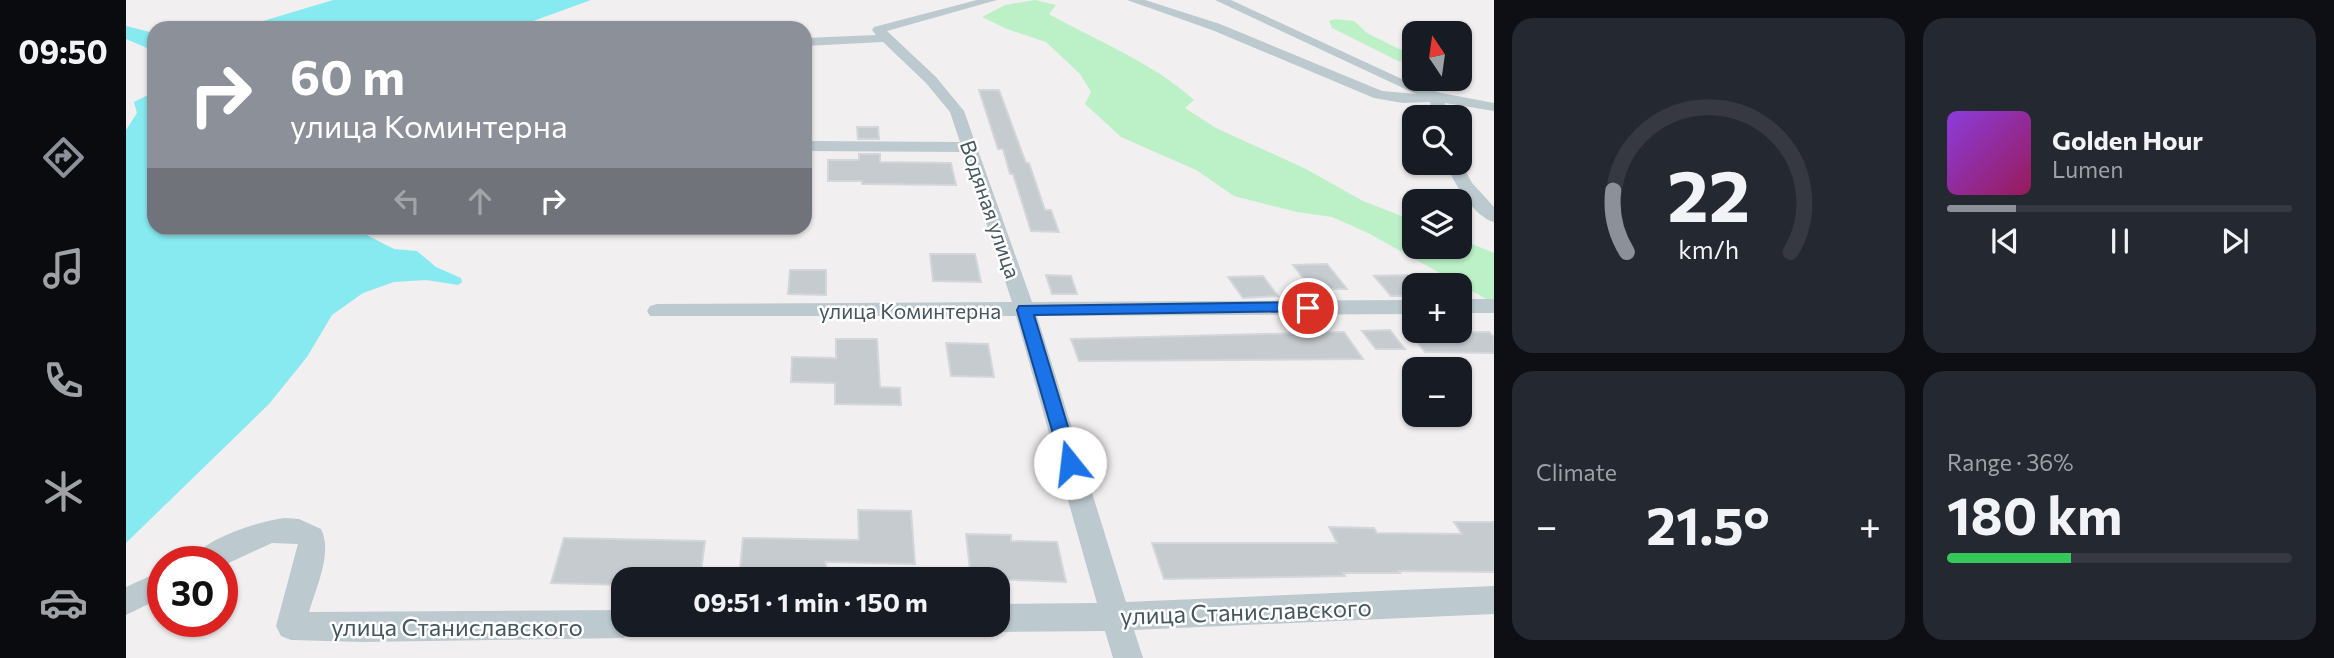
<!DOCTYPE html>
<html lang="en">
<head>
<meta charset="utf-8">
<style>
  body { margin:0; font-family:Commissioner,sans-serif; background:#242831; color:#f1f3f6; height:100vh; display:flex; flex-direction:column; font-size:26px; white-space:nowrap }
  * { box-sizing:border-box; margin:0 }
  p { font-size:23px; color:#9ea1a6 }
  .icon { flex:none; width:38px; height:38px; fill:none; stroke:currentColor; stroke-width:2; stroke-linecap:round; stroke-linejoin:round }
  .map { position:relative; flex:1; overflow:hidden }
  .panel { display:flex; flex-direction:column; gap:18px; padding:18px; background:#0d0f14; width:840px }
  .panel>* { flex:none }
  .guide { position:absolute; left:21px; top:21px; width:665px; height:214px; border-radius:21px; box-shadow:0 2px 5px #0004; background:#8c9099; color:#fff; overflow:hidden }
  .needle { width:46px; rotate:347deg }
  .fabs { position:absolute; left:1276px; top:21px; display:grid; gap:14px }
  .fabs a { display:grid; place-items:center; width:70px; height:70px; border-radius:14px; background:#171b24; box-shadow:0 2px 5px #0004; font-size:35px }
  .speed { position:absolute; left:21px; top:546px; display:flex; gap:14px; font-size:35px; font-weight:700; text-align:center }
  .speed>* { display:grid; place-content:center; width:91px; height:91px; border-radius:50%; background:#171b24; box-shadow:0 2px 5px #0004; line-height:1 }
  .speed .limit { border:10px solid #d22; background:#fff; color:#111 }
  .pin { position:absolute; display:grid; place-items:center; width:60px; height:60px; color:#fff; margin:-30px; border:4px solid #fff; border-radius:50%; box-shadow:0 2px 7px #0007 }
  .me { position:absolute; width:77px; margin:-38px; rotate:344deg; stroke-linejoin:round; filter:drop-shadow(0 0 5px #0008) }
  .turn { display:flex; align-items:center; gap:24px; height:147px; padding:0 28px; font-size:32px }
  .turn .icon { width:91px; height:91px; stroke-width:2.5 }
  .turn b { display:block; font-size:49px; line-height:60px }
  .lanes { display:flex; align-items:center; height:66px; padding:0 28px; background:#0003; justify-content:center; gap:35px; direction:ltr }
  .lanes .off { opacity:.35 }
  .big { font-size:52px; font-weight:700; line-height:1.1 }
  .panel .tile { flex:1; display:flex; flex-direction:column; justify-content:center; gap:10px; min-width:0; padding:0 24px; border-radius:21px; background:#242831 }
  .panel .dial { align-items:center; gap:0 }
  .dial svg { height:182px; overflow:visible; fill:none; stroke:#363941; stroke-width:7; stroke-linecap:round; text-anchor:middle }
  .dial text { fill:#f1f3f6; stroke:none }
  .song { display:flex; align-items:center; gap:21px }
  .cover { width:84px; height:84px; border-radius:10px; background:linear-gradient(135deg,hsl(270 70% 55%),hsl(330 70% 35%)) }
  .played { height:7px; border-radius:4px; background:linear-gradient(90deg,#8c9099 20%,#363941 20%) }
  .keys { display:flex; justify-content:space-around; direction:ltr }
  .heat { display:flex; justify-content:space-between; align-items:center; font-size:38px; direction:ltr }
  .charge { height:10px; border-radius:5px; background:linear-gradient(90deg,#34c759 36%,#363941 0) }
  .panel .tiles { flex:1; display:grid; gap:18px; grid-template-columns:repeat(2,1fr) }
  .trip { position:absolute; left:485px; top:567px; width:399px; height:70px; border-radius:21px; background:#171b24; box-shadow:0 2px 5px #0004; font-weight:700; line-height:70px; text-align:center }
  main { display:flex; flex:1; min-height:0 }
  .tab-bar { display:flex; flex-direction:column; width:126px; justify-content:space-around; align-items:center; background:#090b0e; color:#9ea1a6 }
  .tab-bar .icon { width:49px; height:49px }
  .tab-bar .on { color:#8c9099 }
  .tab-bar b { font-size:32px; color:#f1f3f6 }
  .map>svg:first-child { display:block }
  .green { fill:#bcf1c8 }
  .water { fill:#87eaf0 }
  .building { fill:#c6cbcf; stroke:#d3d7db; stroke-width:2 }
  .lines { fill:none; stroke-linecap:round; stroke-linejoin:round }
  .street { fill:#bcc9cf; fill-rule:evenodd }
  .route { fill:#1a73e8; stroke:#114b97; stroke-width:2 }
  .labels { text-anchor:middle; dominant-baseline:central; stroke-width:5; stroke-linejoin:round; paint-order:stroke }
  .street-label { font-size:21px; fill:#46565e; stroke:#fff }
  .near-street-label { font-size:24px; fill:#46565e; stroke:#fff }
</style>
</head>
<body>
<main>
<nav class="tab-bar">
<b>09:50</b>
<svg class="icon on" aria-label="directions" viewBox="0 0 24 24"><path d="M12 3l9 9-9 9-9-9zM9 14v-3h6M13 9l2 2-2 2"/></svg>
<svg class="icon" aria-label="music" viewBox="0 0 24 24"><path d="M9 18V5l10-2v13"/><circle cx="6" cy="18" r="3"/><circle cx="16" cy="16" r="3"/></svg>
<svg class="icon" aria-label="phone" viewBox="0 0 24 24"><path d="M5 4h4l2 5-3 2q2 4 5 5l2-3 5 2v4C11 20 4 13 5 4z"/></svg>
<svg class="icon" aria-label="climate" viewBox="0 0 24 24"><path d="M12 3v18M4 7l16 10M4 17L20 7"/></svg>
<svg class="icon" aria-label="car" viewBox="0 0 24 24"><path d="M5 17H2v-5l4-1 3-4h7l3 4 3 1v5h-3M9 17h6M6 11h13"/><circle cx="7" cy="17" r="2"/><circle cx="17" cy="17" r="2"/></svg>
</nav>
<div class="map">
<svg width="1368" height="658" viewBox="0 0 1368 658">
  <rect width="100%" height="100%" fill="#f2eff0"/>
  <g class="green">
    <path d="M 909,0 L 930,5 L 923,14 C 971,41 1026,62 1068,100 L 1059,108 L 1090,128 L 1180,169 L 1237,201 L 1288,221 L 1288,247 L 1334,247 L 1334,239 L 1368,253 L 1368,298 L 1364,301 L 1242,233 L 1206,217 L 1171,212 L 1108,196 L 1070,170 L 995,137 L 959,104 L 965,92 L 954,74 L 920,42 L 881,29 L 856,17 L 879,5 Z"/>
    <polygon points="1209,19 1228,21 1241,33 1283,54 1288,62 1272,61 1206,28 1203,21"/>
  </g>
  <g class="water">
    <polygon points="207,0 465,0 388,28 114,28"/>
    <polygon points="0,26 28,33 28,51 0,39"/>
    <polygon points="28,92 28,228 231,228 231,230 268,249 291,251 310,267 335,278 336,282 332,285 300,280 268,282 237,293 206,315 181,357 143,404 0,543 0,130 11,113 8,102"/>
  </g>
  <g class="building">
    <polygon points="853,90 873,90 900,163 903,163 919,210 925,210 933,232 905,231 887,174 884,174 877,149 872,149"/>
    <polygon points="731,127 752,127 753,139 732,139"/>
    <polygon points="733,154 754,154 754,162 825,163 830,185 736,184 736,181 702,181 702,160 733,160"/>
    <polygon points="804,254 849,254 855,282 807,281"/>
    <polygon points="1201,264 1221,289 1186,289 1167,265"/>
    <polygon points="664,270 700,270 700,295 662,294"/>
    <polygon points="920,275 945,276 951,294 926,294"/>
    <polygon points="1281,275 1288,282 1288,296 1265,296 1248,276"/>
    <polygon points="1137,276 1152,296 1117,298 1102,277"/>
    <polygon points="1264,330 1279,349 1250,349 1236,331"/>
    <polygon points="1218,332 1237,359 953,361 945,339"/>
    <polygon points="1363,332 1368,337 1368,353 1299,352 1284,333"/>
    <polygon points="710,339 751,339 754,387 774,388 775,405 709,404 709,383 665,382 666,357 710,358"/>
    <polygon points="820,343 862,344 868,377 825,376"/>
    <polygon points="732,510 785,511 789,564 700,562 700,579 613,579 617,538 733,540"/>
    <polygon points="1328,522 1368,522 1368,572 1273,571 1274,573 1217,573 1219,576 1038,579 1026,543 1211,543 1203,527 1248,528 1251,533 1336,534"/>
    <polygon points="840,534 885,535 885,541 931,542 940,582 845,578"/>
    <polygon points="438,538 579,541 574,579 496,579 495,585 425,583"/>
  </g>
  <g class="lines">
    <g class="street">
      <polygon points="851,0 871,0 761,31 810,77 838,111 906,302 1288,300 1288,314 911,316 1000,602 1368,586 1368,614 1008,630 1017,658 987,658 979,631 872,632 860,625 872,625 872,604 971,603 890,316 524,316 521,311 524,306 531,304 886,302 837,152 679,151 679,141 834,142 824,112 800,83 757,42 679,46 679,38 750,35 746,30 748,27"/>
      <polygon points="1001,0 1019,0 1094,24 1256,91 1290,94 1089,0 1105,0 1278,80 1315,93 1368,103 1368,111 1319,103 1321,117 1307,117 1304,102 1277,103 1248,98 1086,30"/>
      <path d="M 1334,160 L 1346,183 L 1368,207 L 1368,222 C 1349,218 1326,181 1320,163 L 1334,163 Z"/>
      <rect x="1334" y="299" width="34" height="14"/>
      <path d="M 160,518 L 173,519 L 195,529 C 207,553 190,587 183,612 L 497,610 L 497,625 L 511,625 L 507,634 L 497,638 L 237,642 L 165,640 L 155,636 L 150,626 L 172,544 L 146,543 L 96,566 L 96,562 L 64,562 C 75,539 135,520 160,518 Z"/>
      <polygon points="37,570 37,597 0,615 0,587"/>
    </g>
  </g>
  <polygon class="route" points="1182,302 1188,304 1190,308 1188,311 908,315 953,463 950,468 944,471 937,468 891,310 893,306"/>
  <g class="labels">
    <g class="street-label">
      <text transform="translate(865 209) rotate(71)">Водяная улица</text>
      <text x="784" y="310">улица Коминтерна</text>
    </g>
    <g class="near-street-label">
      <text transform="translate(1120 611) rotate(-2)">улица Станиславского</text>
      <text x="331" y="626">улица Станиславского</text>
    </g>
  </g>
</svg>
<div class="fabs">
<a><svg class="needle" viewBox="-14 -14 28 28"><path d="M0-13l5 13h-10z" fill="#e53935"/><path d="M0 13l5-13h-10z" fill="#9ea1a6"/></svg></a>
<a><svg class="icon" aria-label="search" viewBox="0 0 24 24"><circle cx="10" cy="10" r="6"/><path d="M15 15l6 6"/></svg></a>
<a><svg class="icon" aria-label="layers" viewBox="0 0 24 24"><path d="M12 4l9 5-9 5-9-5zM3 14l9 5 9-5"/></svg></a>
<a>+</a>
<a>−</a>
</div>
<div class="speed"><div class="limit">30</div></div>
<div class="pin" style="left:1182px;top:308px;background:#d93025"><svg class="icon" aria-label="arrive" viewBox="0 0 24 24"><path d="M6 21V4h12l-3 4 3 4H6"/></svg></div>
<svg class="me" style="left:944px;top:463px" viewBox="-20 -20 40 40"><circle r="19" fill="#fff"/><path d="M0-13L10 11 0 6-10 11z" fill="#1a73e8"/></svg>
<div class="trip">09:51 · 1 min · 150 m</div>
<div class="guide">
<div class="turn"><svg class="icon" aria-label="right" viewBox="0 0 24 24"><path d="M7 20v-9h11M14 6l5 5-5 5"/></svg><div><b>60 m</b>улица Коминтерна</div></div>
<div class="lanes"><svg class="icon off" aria-label="left" viewBox="0 0 24 24"><path d="M17 20v-9H6M10 6l-5 5 5 5"/></svg><svg class="icon off" aria-label="ahead" viewBox="0 0 24 24"><path d="M12 20V5M6 11l6-6 6 6"/></svg><svg class="icon" aria-label="right" viewBox="0 0 24 24"><path d="M7 20v-9h11M14 6l5 5-5 5"/></svg></div>
</div>
</div>
<section class="panel">
<div class="tiles">
<div class="tile dial"><svg viewBox="0 0 100 80">
<path d="M14 69A42 42 0 1 1 86 69"/>
<path d="M14 69A42 42 0 0 1 8 42" stroke="#8c9099"/>
<text x="50" y="56" font-size="32" font-weight="700">22</text>
<text x="50" y="72" font-size="11">km/h</text>
</svg></div>
<div class="tile">
<div class="song"><i class="cover"></i><div><b>Golden Hour</b><p>Lumen</p></div></div>
<div class="played"></div>
<div class="keys"><svg class="icon" aria-label="previous" viewBox="0 0 24 24"><path d="M18 5L8 12l10 7zM5 5v14"/></svg><svg class="icon" aria-label="pause" viewBox="0 0 24 24"><path d="M8 5v14M16 5v14"/></svg><svg class="icon" aria-label="next" viewBox="0 0 24 24"><path d="M6 5l10 7-10 7zM19 5v14"/></svg></div>
</div>
<div class="tile"><p>Climate</p>
<div class="heat"><a>−</a><b class="big">21.5°</b><a>+</a></div>
</div>
<div class="tile"><p>Range · 36%</p><b class="big">180 km</b><div class="charge"></div></div>
</div>
</section>
</main>
</body>
</html>
